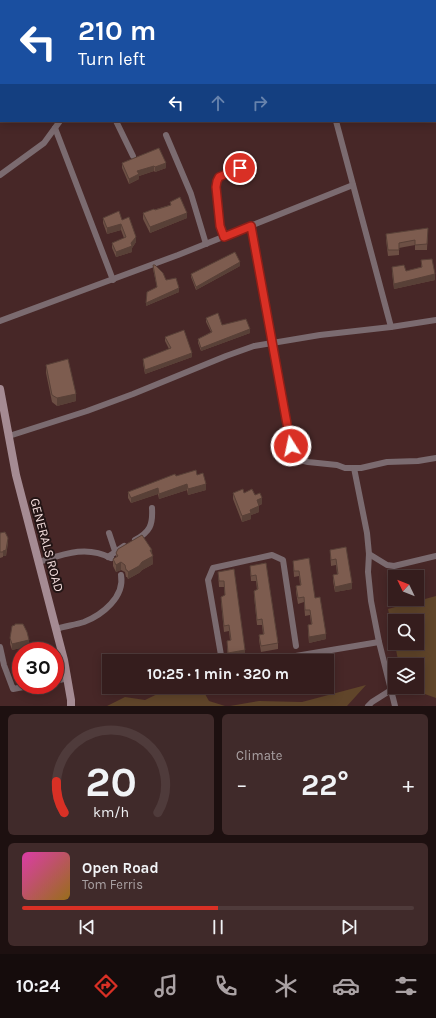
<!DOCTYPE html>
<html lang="en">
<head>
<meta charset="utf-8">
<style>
  body { margin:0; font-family:Karla,sans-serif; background:#402a2a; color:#f1f3f6; height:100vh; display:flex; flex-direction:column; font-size:15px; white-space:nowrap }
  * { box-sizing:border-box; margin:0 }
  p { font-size:13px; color:#aaa2a4 }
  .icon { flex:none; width:22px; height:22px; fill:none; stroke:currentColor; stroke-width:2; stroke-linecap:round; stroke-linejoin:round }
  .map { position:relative; height:706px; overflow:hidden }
  .sheet { display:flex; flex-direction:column; gap:8px; padding:8px; background:#1d1010; flex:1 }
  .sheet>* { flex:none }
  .banner { position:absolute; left:0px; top:0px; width:436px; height:122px; box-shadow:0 2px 10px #0003,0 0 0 1px #4f3b3b; background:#1a4fa0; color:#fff; overflow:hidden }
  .needle { width:26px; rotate:313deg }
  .fabs { position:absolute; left:388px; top:570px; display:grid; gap:8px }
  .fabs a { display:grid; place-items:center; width:36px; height:36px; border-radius:0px; background:#351d1d; box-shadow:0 2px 10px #0003,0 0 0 1px #4f3b3b; font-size:20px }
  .speed { position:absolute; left:12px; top:642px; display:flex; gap:8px; font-size:20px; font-weight:700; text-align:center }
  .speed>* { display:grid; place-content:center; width:52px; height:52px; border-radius:50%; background:#351d1d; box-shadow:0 2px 10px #0003,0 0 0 1px #4f3b3b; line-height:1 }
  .speed .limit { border:6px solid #d22; background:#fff; color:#111 }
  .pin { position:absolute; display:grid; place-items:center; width:34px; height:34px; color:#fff; margin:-17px; border:2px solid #fff; border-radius:50%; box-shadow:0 1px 4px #0007 }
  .me { position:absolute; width:44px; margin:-22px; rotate:350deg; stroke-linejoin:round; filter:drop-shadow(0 0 3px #0008) }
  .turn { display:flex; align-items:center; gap:14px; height:84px; padding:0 12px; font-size:18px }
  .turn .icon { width:52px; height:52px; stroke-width:2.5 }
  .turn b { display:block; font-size:28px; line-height:34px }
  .lanes { display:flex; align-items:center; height:38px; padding:0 12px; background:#0003; justify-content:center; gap:20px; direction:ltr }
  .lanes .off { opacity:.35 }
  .big { font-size:30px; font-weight:700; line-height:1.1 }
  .sheet .card { flex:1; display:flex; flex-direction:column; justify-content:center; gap:6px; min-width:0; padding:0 14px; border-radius:6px; background:#402a2a }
  .sheet .dial { align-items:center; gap:0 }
  .dial svg { height:104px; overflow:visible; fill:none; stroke:#4f3b3b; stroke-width:7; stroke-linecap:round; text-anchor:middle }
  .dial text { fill:#f1f3f6; stroke:none }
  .song { display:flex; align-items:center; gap:12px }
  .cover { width:48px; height:48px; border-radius:6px; background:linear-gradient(135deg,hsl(320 70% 55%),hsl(40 70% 35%)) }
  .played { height:4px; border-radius:2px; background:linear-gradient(90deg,#d93025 50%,#4f3b3b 50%) }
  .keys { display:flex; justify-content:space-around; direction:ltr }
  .heat { display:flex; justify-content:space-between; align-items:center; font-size:22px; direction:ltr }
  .sheet .tiles { flex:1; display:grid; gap:8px; grid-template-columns:1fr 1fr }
  .card:last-child { grid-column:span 2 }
  .trip { position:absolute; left:102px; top:654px; width:232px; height:40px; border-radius:0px; background:#351d1d; box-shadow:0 2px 10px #0003,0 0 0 1px #4f3b3b; font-weight:700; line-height:40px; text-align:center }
  .dock { display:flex; height:64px; justify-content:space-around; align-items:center; background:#150c0c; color:#aaa2a4 }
  .dock .icon { width:28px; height:28px }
  .dock .active { color:#d93025 }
  .dock b { font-size:18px; color:#f1f3f6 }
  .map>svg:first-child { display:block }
  .green { fill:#60452a; fill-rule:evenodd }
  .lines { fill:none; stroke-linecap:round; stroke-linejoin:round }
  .street { stroke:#7b6b70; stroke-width:6 }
  .secondary { stroke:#a58b93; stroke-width:8 }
  .primary { stroke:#c5a4af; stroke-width:10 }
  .wall { fill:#6c4f44 }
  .shaded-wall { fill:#584037 }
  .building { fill:#7d5c4f; stroke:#584037 }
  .route-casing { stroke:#8d1f18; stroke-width:10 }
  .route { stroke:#d93025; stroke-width:7 }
  .labels { text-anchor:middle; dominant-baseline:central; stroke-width:4; stroke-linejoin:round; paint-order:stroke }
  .street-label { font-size:13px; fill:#f6e0df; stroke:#231515 }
</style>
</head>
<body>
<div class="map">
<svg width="436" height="706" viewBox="0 0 436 706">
  <rect width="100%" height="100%" fill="#472727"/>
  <g class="green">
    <path d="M 436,596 L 436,698 L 405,687 L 417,687 L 417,665 L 399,665 L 388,609 ZM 395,621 L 417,621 L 417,643 L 395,643 Z"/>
    <polygon points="366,685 347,706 230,706 259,701 302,702"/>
    <polygon points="172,687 201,687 209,701 225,706 107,706 125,697 145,700"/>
  </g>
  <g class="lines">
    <g class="street">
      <polyline points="306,0 306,1"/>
      <polyline points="129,1 130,0"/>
      <polyline points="376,1 377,0"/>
      <polyline points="116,121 133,156"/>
      <polyline points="336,121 391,327"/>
      <polyline points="55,128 113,280"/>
      <polyline points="166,135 191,194 206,244"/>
      <polyline points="0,175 44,143 60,121"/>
      <polyline points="251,226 291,445 295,454 300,460 308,462 337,465 345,468 354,468 367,533 369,554 368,572 371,601 379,642 395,706"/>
      <polyline points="223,237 220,226 216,187 217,181 219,177 240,168"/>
      <polyline points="0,321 178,255 353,185"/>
      <polyline points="9,436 87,411 133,394 226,356 254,346 320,335 391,327 436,320"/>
      <polyline points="354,468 361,468 387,462 418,461 436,458"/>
      <polyline points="109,533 115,551"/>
      <path d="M 135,540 C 150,532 153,525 152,508"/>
      <polyline points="369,554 387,565 394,566 436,556"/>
      <polyline points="108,557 124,546"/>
      <path d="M 39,562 C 64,554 86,545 111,558"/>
      <path d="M 56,629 C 65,626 75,625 84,622 C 102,615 125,597 121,575"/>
      <polyline points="0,647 4,665 13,689 34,685"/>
      <polyline points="222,661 208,580 213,568 272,555 283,560 296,646"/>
      <polyline points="266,661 379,642"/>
      <polyline points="55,681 68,678"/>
      <polyline points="368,706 372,702 391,690"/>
    </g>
    <polyline class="secondary" points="0,389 16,475 64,660 71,700 71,706"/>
    <g class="primary">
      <polyline points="361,0 363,1"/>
      <polyline points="435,43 436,44"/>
    </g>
  </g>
  <g class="wall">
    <polygon points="159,148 166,168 155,172 154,171 139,176 139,179 129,184 122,168 122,163"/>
    <polygon points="170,202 187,218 150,233 143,219 143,213 170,205"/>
    <polygon points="103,218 122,220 136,242 132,248 132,252 116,257 112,248 112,243 124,238 121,230 107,234 103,223"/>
    <polygon points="428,228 427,250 415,250 415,245 399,248 399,255 388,256 386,240 386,234"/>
    <polygon points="421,260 435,280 394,289 392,273 392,267 406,271 421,267"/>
    <polygon points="153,265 166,280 179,292 146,306 157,287 153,269"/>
    <polygon points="240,266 196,290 191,277 191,274"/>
    <polygon points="206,318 222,325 250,333 201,351 198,343 198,339 211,332 206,322"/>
    <polygon points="165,337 192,357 145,374 143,363 143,359 169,349 165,341"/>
    <polygon points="46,365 76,401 57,406 52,402 46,373"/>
    <polygon points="197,475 206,490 188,495 187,490 159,499 158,494 131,503 128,498 128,492 176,476"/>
    <polygon points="233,493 244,493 255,495 262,504 258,506 259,512 251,515 251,519 242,522 233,499"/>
    <polygon points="0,533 8,543 6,556 3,556 3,557 0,558"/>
    <polygon points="346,547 352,589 335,592 333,581 333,575 337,574 336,565 331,566 330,550"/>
    <polygon points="116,553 152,555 153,564 142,570 139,573 128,579 127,577 126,577 125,572 121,570 116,572 113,566 113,559 116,558"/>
    <polygon points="293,561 315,598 326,639 309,643 308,631 308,625 311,624 310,615 305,616 304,602 298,604 296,592 296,586 300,585 299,576 294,577"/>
    <polygon points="266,563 278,643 278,649 261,652 259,640 259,635 263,634 262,625 257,625 254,596 254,591 257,590 256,581 251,581 250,566"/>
    <polygon points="234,569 245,655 228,659 227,647 227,641 230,640 229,631 224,632 221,602 221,597 225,596 224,587 219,587 218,572"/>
    <polygon points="10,638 29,646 12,650 10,644"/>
  </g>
  <g class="shaded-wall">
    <polygon points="166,163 166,168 155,172 155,167"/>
    <polygon points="154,166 154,171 139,176 139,179 129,184 129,179 137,171"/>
    <polygon points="187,213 187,218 150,233 150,227"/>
    <polygon points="121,224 121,230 107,234 107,228"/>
    <polygon points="136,237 136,242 132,248 132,252 116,257 116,252 131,243"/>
    <polygon points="240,262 240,266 196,290 196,287"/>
    <polygon points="435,274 435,280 394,289 394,284"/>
    <polygon points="179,288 179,292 146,306 146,303"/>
    <polygon points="250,329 250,333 201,351 201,348"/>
    <polygon points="192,353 192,357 145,374 145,370"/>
    <polygon points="76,394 76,401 57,406 57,398"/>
    <polygon points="187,484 187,490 159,499 159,494"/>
    <polygon points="206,484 206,490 188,495 188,489"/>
    <polygon points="158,488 158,494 131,503 131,498"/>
    <polygon points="262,498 262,504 257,506 257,500"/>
    <polygon points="259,506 259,512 251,515 251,519 242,522 242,516 250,510"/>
    <polygon points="8,538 6,556 3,556 3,552"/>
    <polygon points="150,550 152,550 153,564 142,570 139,573 128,579 128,572"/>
    <polygon points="121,562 121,570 116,572 116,565"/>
    <polygon points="352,583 352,589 335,592 335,587"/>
    <polygon points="326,634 326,639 309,643 309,637"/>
    <polygon points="29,640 29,646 12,650 12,644"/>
    <polygon points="245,650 245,655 228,659 228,653"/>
  </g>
  <g class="building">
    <polygon points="159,148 166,163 155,167 154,166 137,171 139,174 129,179 122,163"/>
    <polygon points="180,197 187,213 150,227 143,213 154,209 155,210 171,205 170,202"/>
    <polygon points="119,211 122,220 129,217 136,237 131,243 132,246 116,252 112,243 126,237 121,224 107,228 103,218"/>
    <polygon points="428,228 427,244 415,245 415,240 399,243 399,250 388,250 386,234"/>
    <polygon points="235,252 240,262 196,287 191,274"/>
    <polygon points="432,259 435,274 394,284 392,267 404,265 406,271 422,267 421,260"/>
    <polygon points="153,265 155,265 163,273 166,280 176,278 179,288 146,303 147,292 157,287"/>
    <polygon points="218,313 222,325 246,319 250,329 201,348 198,339 212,332 206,318"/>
    <polygon points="184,330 192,353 145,370 143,359 171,348 165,337"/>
    <polygon points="68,359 76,394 57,398 52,395 46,365"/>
    <polygon points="196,470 197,475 203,473 206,484 188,489 187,484 159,494 158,488 131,498 128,492 175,474 176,476"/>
    <polygon points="243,489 244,493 252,489 255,495 260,493 262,498 257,500 259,506 250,510 251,513 242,516 233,493"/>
    <polygon points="5,532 8,538 6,550 3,551 3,552 0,552 0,533"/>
    <polygon points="142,535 152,550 150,550 153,556 142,562 139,566 128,572 127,570 126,570 125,565 121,562 116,565 113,559 118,556 116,553 118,549"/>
    <polygon points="346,547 352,583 335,587 333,575 338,574 336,559 331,560 330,550"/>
    <polygon points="309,558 315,598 320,597 326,634 309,637 308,625 312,624 310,610 305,610 304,597 298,598 296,586 301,585 299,571 294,571 293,561"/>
    <polygon points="266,563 278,643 261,646 259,635 264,634 262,619 257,620 254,591 258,589 256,575 251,576 250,566"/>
    <polygon points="234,569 245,650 228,653 227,641 231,640 229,625 224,626 221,597 225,595 224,581 219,581 218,572"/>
    <polygon points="15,624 23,624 27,632 29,640 12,644 10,638 12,626 15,625"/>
  </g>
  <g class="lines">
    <g class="route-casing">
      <polyline id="route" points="240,168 219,177 217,181 216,187 220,226 224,237 251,226 291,446"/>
    </g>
    <use href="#route" class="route"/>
  </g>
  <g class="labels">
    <g class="street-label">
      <text transform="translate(47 545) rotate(75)">GENERALS ROAD</text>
    </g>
  </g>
</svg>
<div class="fabs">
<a><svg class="needle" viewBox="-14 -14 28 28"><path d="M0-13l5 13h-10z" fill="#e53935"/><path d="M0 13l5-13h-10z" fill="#aaa2a4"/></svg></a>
<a><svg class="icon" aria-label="search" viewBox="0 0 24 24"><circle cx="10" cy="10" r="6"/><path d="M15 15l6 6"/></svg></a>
<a><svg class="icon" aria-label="layers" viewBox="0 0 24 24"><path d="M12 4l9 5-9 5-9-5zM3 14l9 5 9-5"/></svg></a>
</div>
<div class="speed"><div class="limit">30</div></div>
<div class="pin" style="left:240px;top:168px;background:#d93025"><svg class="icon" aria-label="arrive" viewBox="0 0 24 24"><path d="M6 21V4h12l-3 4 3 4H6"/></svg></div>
<svg class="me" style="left:291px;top:446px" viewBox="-20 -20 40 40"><circle r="17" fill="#d93025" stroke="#fff" stroke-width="3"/><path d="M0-11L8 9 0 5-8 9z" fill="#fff"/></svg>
<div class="trip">10:25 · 1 min · 320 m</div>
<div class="banner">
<div class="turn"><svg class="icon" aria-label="left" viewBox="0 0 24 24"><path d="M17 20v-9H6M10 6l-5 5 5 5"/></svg><div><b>210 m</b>Turn left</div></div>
<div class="lanes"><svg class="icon" aria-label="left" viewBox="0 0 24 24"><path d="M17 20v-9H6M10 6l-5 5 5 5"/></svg><svg class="icon off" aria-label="ahead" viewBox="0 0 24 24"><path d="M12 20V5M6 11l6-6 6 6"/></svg><svg class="icon off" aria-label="right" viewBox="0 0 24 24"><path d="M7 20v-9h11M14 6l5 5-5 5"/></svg></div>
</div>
</div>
<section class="sheet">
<div class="tiles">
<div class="card dial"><svg viewBox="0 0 100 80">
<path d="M14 69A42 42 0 1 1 86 69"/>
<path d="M14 69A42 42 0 0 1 8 45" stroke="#d93025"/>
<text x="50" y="56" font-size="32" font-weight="700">20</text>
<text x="50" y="72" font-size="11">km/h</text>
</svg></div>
<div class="card"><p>Climate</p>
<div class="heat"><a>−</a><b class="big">22°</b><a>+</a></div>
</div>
<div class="card">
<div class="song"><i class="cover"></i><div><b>Open Road</b><p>Tom Ferris</p></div></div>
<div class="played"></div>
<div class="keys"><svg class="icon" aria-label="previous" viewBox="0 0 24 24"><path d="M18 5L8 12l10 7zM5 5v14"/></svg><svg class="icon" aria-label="pause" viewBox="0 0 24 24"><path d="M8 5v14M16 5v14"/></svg><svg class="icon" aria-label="next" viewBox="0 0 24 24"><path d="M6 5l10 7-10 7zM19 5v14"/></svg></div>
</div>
</div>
</section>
<nav class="dock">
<b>10:24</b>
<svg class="icon active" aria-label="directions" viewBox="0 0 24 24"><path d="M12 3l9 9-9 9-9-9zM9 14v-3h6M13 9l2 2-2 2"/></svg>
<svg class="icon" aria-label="music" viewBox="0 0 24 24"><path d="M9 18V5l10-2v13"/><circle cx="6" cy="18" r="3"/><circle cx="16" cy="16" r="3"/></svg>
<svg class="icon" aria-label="phone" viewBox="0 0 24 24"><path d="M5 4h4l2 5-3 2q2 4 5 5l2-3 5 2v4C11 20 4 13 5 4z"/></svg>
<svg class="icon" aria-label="climate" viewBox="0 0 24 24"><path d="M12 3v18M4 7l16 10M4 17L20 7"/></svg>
<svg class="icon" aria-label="car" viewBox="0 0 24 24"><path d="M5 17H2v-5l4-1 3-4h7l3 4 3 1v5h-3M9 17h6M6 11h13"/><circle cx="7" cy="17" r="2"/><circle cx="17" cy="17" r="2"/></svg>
<svg class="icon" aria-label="filters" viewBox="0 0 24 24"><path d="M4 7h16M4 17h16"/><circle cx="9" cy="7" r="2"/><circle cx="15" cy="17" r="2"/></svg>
</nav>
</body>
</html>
